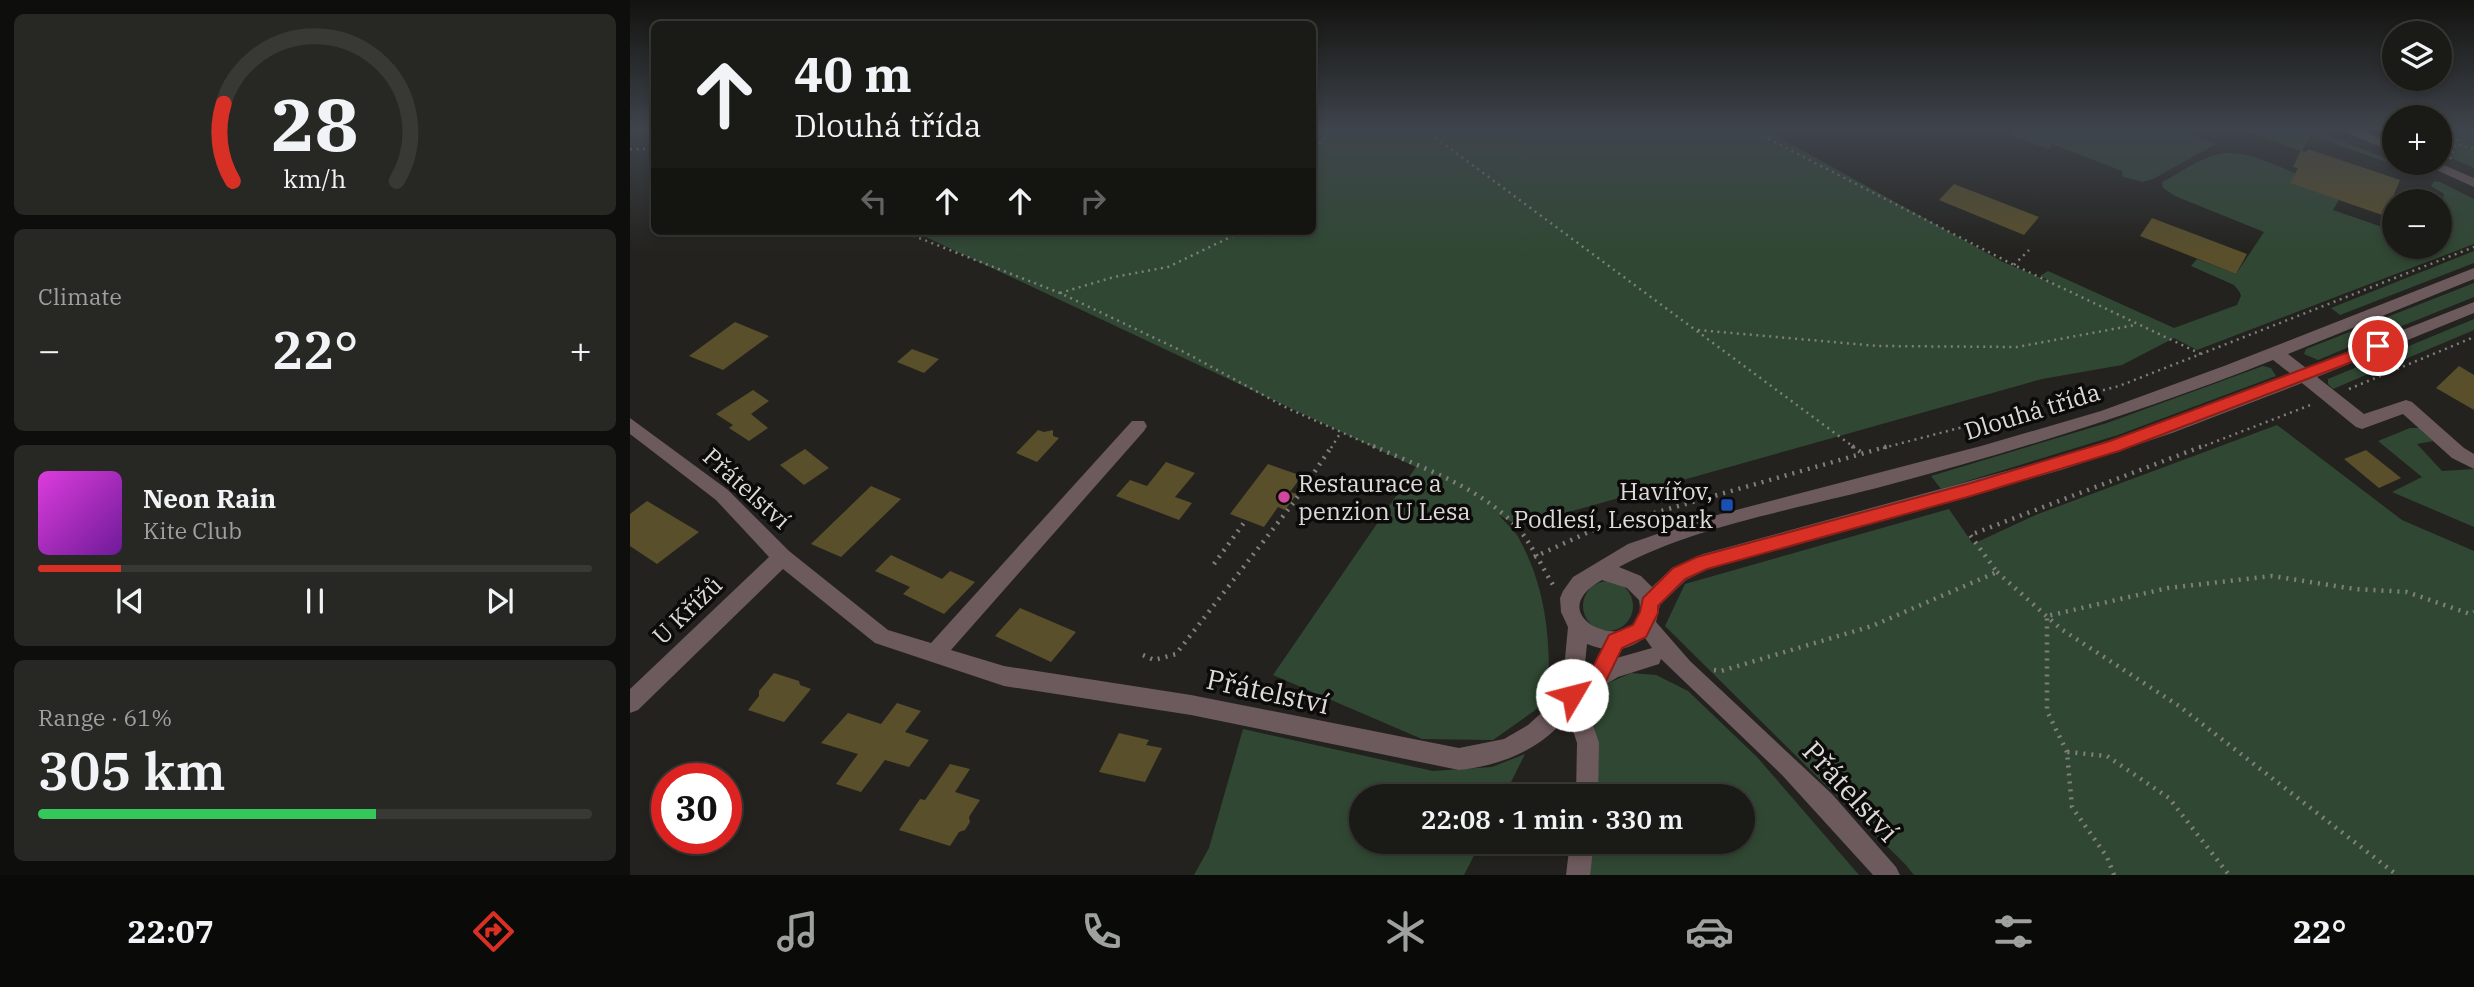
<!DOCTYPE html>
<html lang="en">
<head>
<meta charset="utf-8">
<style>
  body { margin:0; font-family:"IBM Plex Serif",serif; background:#272723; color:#f1f3f6; height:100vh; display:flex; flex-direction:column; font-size:26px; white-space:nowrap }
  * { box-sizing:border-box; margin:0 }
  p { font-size:23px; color:#9fa1a1 }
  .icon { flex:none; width:38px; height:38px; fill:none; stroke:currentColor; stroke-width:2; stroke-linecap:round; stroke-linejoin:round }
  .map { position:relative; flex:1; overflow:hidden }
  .details { display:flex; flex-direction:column; gap:14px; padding:14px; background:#0e0e0c; width:630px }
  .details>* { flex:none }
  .top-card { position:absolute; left:21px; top:21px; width:665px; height:214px; border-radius:10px; box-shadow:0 4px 10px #0003,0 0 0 2px #383835; background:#1a1a16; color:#f1f3f6; overflow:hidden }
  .controls { position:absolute; left:1752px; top:21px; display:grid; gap:14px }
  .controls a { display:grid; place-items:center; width:70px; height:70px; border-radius:50%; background:#1a1a16; box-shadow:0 4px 10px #0003,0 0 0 2px #383835; font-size:35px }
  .speed { position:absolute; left:21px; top:763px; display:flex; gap:14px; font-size:35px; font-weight:700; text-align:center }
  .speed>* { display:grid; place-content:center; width:91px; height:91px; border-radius:50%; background:#1a1a16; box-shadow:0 4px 10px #0003,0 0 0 2px #383835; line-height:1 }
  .speed .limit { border:10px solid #d22; background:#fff; color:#111 }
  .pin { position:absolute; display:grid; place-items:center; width:60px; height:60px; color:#fff; margin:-30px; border:4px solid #fff; border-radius:50%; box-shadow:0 2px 7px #0007 }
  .me { position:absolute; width:77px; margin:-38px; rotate:53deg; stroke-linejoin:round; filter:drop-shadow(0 0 5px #0008) }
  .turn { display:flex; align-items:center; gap:24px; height:147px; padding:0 28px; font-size:32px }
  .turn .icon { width:91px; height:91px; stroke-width:2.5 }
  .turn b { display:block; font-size:49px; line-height:60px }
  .lanes { display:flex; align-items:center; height:66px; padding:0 28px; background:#0003; justify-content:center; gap:35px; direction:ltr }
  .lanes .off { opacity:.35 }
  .big { font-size:52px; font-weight:600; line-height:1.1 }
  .details .card { flex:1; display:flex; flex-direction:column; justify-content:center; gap:10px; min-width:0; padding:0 24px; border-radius:10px; background:#272723 }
  .details .dial { align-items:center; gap:0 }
  .dial svg { height:182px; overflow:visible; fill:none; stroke:#383835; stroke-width:7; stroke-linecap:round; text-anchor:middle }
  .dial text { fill:#f1f3f6; stroke:none }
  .song { display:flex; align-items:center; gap:21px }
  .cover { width:84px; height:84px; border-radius:10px; background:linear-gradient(135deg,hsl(300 70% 55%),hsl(280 70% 35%)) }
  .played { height:7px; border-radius:4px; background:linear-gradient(90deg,#d93025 15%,#383835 15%) }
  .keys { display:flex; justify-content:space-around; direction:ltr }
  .heat { display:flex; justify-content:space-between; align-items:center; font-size:38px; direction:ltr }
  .charge { height:10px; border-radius:5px; background:linear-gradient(90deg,#34c759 61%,#383835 0) }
  .trip { position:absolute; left:719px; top:784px; width:406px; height:70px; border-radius:35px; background:#1a1a16; box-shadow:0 4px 10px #0003,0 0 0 2px #383835; font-weight:600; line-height:70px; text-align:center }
  .tabs { display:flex; height:112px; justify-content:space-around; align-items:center; background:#0a0a09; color:#9fa1a1 }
  .tabs .icon { width:49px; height:49px }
  .tabs .selected { color:#d93025 }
  .tabs b { font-size:32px; color:#f1f3f6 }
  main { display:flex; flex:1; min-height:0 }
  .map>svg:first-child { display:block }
  .green { fill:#304833 }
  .building { fill:#594f2b }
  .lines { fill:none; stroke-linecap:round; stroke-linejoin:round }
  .path-far1 { stroke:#807f7c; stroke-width:2.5; stroke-dasharray:2 4.5; stroke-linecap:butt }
  .path { stroke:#807f7c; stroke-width:4.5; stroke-dasharray:2 6; stroke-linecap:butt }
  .minor { fill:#6d5a5c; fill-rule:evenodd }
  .route { fill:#d93025; stroke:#8d1f18; stroke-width:2 }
  .hotel-dot { fill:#d1479c; stroke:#0c0b0a; stroke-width:2.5 }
  .transit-dot { fill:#1a4fb4; stroke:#0c0b0a; stroke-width:2.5 }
  .labels { text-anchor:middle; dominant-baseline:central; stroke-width:7; stroke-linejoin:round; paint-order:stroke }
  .street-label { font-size:24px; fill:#dbdad8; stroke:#0c0b0a }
  .poi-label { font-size:24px; fill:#dbdad8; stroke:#0c0b0a; text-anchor:start }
  .near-street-label { font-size:28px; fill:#dbdad8; stroke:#0c0b0a }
</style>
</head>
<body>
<main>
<section class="details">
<div class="card dial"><svg viewBox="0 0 100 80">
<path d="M14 69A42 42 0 1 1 86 69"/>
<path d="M14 69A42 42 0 0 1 10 35" stroke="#d93025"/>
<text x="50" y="56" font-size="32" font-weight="700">28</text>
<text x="50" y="72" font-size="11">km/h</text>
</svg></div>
<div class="card"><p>Climate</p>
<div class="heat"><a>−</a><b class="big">22°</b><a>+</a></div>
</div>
<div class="card">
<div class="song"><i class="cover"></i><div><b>Neon Rain</b><p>Kite Club</p></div></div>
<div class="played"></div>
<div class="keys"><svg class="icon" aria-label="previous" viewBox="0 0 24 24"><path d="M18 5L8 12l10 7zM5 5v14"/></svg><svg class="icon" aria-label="pause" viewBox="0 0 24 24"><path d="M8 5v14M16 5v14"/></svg><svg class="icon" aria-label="next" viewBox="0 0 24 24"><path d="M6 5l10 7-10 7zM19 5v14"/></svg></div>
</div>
<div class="card"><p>Range · 61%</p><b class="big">305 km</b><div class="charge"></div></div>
</section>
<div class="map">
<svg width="1844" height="875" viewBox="0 0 1844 875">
  <rect width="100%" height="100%" fill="#23221e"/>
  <g class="green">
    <path d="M 683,130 L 1136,130 L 1373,262 L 1428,285 L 1410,276 L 1418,271 L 1544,328 L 1607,305 L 1611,296 L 1609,291 L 1604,285 L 1561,266 L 1567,259 L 1606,274 L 1634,232 L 1545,196 L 1533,188 L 1532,182 C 1552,172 1575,154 1597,153 C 1620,152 1645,165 1665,173 L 1661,183 L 1709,200 L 1703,210 L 1764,231 L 1764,247 L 1810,247 L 1810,205 L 1814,194 L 1801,186 L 1804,181 L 1810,182 L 1844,199 L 1844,244 L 1567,350 L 1544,338 L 1492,365 L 1412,379 L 889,526 L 869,515 C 874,522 882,528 887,535 C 917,588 920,638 919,697 L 904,711 L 863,740 L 792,739 L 643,675 L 786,467 L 283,231 L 682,231 Z"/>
    <polygon points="1383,130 1402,134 1406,130 1546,130 1586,144 1523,179 1513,182 1493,177 1492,171 1422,144 1419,149 1383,136"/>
    <polygon points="1684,130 1785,170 1781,175 1774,173 1775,169 1681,135 1672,151 1615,131"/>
    <polygon points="1828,130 1844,130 1844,168 1810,153 1810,131 1825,136"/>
    <polygon points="1844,251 1844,263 1710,315 1701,308"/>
    <polygon points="1844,283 1844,297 1742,338 1729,328"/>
    <polygon points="1844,319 1844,330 1773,360 1762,353"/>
    <polygon points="1722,331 1736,340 1688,360 1674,354 1676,349"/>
    <polygon points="1756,355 1766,362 1703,389 1698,384 1698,379"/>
    <polygon points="1633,366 1641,368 1646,376 1488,435 1311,489 1301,476 1477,423"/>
    <polygon points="1647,425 1772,520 1844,551 1844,875 1284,875 1275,864 1035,626 1055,584 1319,509 1343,544 1408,514"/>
    <polygon points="1780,428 1789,428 1803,441 1787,444 1812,471 1844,469 1844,527 1762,492 1792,477 1748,441"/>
    <circle cx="978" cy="606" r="25"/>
    <polygon points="1001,673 1026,675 1058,691 1127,757 1229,875 954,875 959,842 1113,842 1113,796 965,796 968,780 962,697 972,686"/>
    <polygon points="613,729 803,771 862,767 895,754 874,796 732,796 732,842 851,842 834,875 564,875 579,848"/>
  </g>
  <g class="building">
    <polygon points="1678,149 1770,180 1755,216 1660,183 1668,168 1663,167 1671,150 1676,152"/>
    <polygon points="1324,184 1409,217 1394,235 1309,200"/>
    <polygon points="1522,218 1617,254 1606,274 1510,236"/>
    <polygon points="105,322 139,336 93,370 59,356"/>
    <polygon points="282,349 309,359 294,373 267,362"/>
    <polygon points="1829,366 1844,375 1844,410 1806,388"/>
    <polygon points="123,390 139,401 121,414 138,428 119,441 99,428 103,425 86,414"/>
    <polygon points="408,430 414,432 423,430 423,436 429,438 407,462 386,453"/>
    <polygon points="175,449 199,468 174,485 150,465"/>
    <polygon points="1736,450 1771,478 1749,488 1714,459"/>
    <polygon points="536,462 565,473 545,497 562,503 549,520 486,496 500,480 517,486"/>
    <polygon points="638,464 672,476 660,492 667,494 655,510 648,507 634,527 600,514"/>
    <polygon points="241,486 271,499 211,557 181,544"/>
    <polygon points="17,501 69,532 27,564 0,546 0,514"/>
    <polygon points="261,555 312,579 320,571 345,582 314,614 273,594 280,587 245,571"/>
    <polygon points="390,608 446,632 421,662 365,636"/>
    <polygon points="144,673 169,681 170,685 181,689 154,722 118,710 129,696 129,691"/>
    <polygon points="267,703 291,711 275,732 299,740 279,767 255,760 231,792 206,784 228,754 191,743 218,713 251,724"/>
    <polygon points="489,733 519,740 516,745 532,748 515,782 469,772"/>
    <polygon points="320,764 340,769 325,792 350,800 339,817 340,822 335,830 329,832 320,846 269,830 290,799 295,800"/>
  </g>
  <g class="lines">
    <g class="path-far1">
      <polyline points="795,130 1225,448"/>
      <polyline points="1121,130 1384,265 1571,354"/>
      <polyline points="1810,139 1844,149"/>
      <polyline points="0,149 24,149"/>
      <polyline points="682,155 699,130"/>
      <polyline points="1820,159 1832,130"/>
      <polyline points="271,231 430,293 556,353 657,408 747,448"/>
      <polyline points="1384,265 1399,250"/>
      <polyline points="430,293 484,277 538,267 613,231"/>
      <polyline points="1068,330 1248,346 1387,347 1505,325"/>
      <polyline points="1719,389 1844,337"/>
      <polyline points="701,448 711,432"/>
      <polyline points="1253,448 1489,386 1844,247"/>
      <polyline points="1569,448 1683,404"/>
    </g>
    <g class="path">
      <path d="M 743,446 C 790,467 847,486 884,524 C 901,541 912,568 925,588"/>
      <polyline points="1222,446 1232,453"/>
      <polyline points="904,557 961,531 1259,446"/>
      <polyline points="584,564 616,520"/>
      <polyline points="1367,572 1431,629 1549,706 1767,875"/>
      <polyline points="513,655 524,660 546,654 664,502 702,446"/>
      <polyline points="1084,670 1091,671 1242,626 1367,572 1340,535 1573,446"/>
      <polyline points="1437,752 1417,711 1417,616 1538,588 1642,576 1725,589 1777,592 1840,614 1844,612"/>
      <polyline points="1484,875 1477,857 1442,807 1437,752 1477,756 1539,798 1599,875"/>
    </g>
    <g class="minor">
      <polygon points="1712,130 1730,130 1764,144 1764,153"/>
      <polygon points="1791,163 1809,163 1844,178 1844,187"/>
      <path d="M 1844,268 L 1844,279 L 1658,354 L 1676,368 L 1844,302 L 1844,313 L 1687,377 L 1734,414 L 1776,400 L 1782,402 L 1834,448 L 1844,454 L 1844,469 L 1822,458 L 1773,414 L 1732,429 L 1726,427 L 1672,383 L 1542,433 L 1431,470 L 1078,569 L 1056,580 L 1030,605 L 1026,622 L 1060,661 L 1202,794 L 1266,867 L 1270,875 L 1243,875 L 1152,775 L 1031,659 L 1029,664 L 988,677 L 954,698 L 969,743 L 968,796 L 946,796 L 947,743 L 938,715 C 913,749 870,766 829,770 L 561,715 L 374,686 L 245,643 L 153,569 L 8,710 L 0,713 L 0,689 L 139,557 L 86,500 L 0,434 L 0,418 L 98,490 L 159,551 L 258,630 L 301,643 L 502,421 L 514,421 L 517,426 L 514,431 L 321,650 L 374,666 L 561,695 L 829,748 L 874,739 L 898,725 L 918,707 L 932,690 L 938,627 L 931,612 L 930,598 L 933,591 L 943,577 L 998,544 L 1068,520 L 1351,446 L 1471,411 L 1594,366 ZM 1643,360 L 1661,374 L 1530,424 L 1431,456 L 1073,554 L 1042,568 L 1022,587 L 1011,576 L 989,567 C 1066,525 1173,508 1258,485 C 1389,450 1517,410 1643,360 ZM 972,580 L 997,588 L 1009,600 C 1021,662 901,620 972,580 ZM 1015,638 L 1022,648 L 983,659 L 954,673 L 957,644 C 980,653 994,652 1015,638 Z"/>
      <polygon points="940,842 964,842 960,875 936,875"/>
    </g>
  </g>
  <linearGradient id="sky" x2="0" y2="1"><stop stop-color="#131310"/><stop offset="0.51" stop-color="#3f444c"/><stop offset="1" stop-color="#3f444c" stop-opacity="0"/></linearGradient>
  <rect width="1844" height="253" fill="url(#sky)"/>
  <polygon class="route" points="1748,341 1755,346 1753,350 1489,451 1341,496 1077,569 1055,579 1028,606 1028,613 1016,637 992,648 975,683 942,704 935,701 932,695 935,688 961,671 979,635 1003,625 1010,612 1013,598 1043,568 1067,557 1341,483 1480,441"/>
  <circle class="hotel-dot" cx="654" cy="497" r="7"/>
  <rect class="transit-dot" x="1090" y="498" width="14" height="14" rx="3.5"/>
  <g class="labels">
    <g class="street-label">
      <text transform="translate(1402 411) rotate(-17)">Dlouhá třída</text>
      <text transform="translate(117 488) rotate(42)">Přátelství</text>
      <text transform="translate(57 610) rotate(-44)">U Křížů</text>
    </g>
    <g class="poi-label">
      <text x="668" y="483">Restaurace a<tspan x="668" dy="28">penzion U Lesa</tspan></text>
      <text x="1083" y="491" text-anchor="end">Havířov,<tspan x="1083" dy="28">Podlesí, Lesopark</tspan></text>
    </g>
    <g class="near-street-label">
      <text transform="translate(638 691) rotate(12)">Přátelství</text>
      <text transform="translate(1221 791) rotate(47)">Přátelství</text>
    </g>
  </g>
</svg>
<div class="controls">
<a><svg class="icon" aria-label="layers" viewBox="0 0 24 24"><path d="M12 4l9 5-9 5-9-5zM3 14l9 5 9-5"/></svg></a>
<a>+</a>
<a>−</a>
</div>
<div class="speed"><div class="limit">30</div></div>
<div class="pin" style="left:1748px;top:346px;background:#d93025"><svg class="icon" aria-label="arrive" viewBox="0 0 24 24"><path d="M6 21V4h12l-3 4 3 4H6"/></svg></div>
<svg class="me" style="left:942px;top:695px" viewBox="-20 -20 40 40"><circle r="19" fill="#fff"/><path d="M0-13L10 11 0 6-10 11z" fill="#d93025"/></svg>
<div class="trip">22:08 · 1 min · 330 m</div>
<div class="top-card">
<div class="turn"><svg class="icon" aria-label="ahead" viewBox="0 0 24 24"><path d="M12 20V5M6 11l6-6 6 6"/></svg><div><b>40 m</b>Dlouhá třída</div></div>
<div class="lanes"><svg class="icon off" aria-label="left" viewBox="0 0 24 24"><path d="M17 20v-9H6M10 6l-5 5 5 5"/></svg><svg class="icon" aria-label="ahead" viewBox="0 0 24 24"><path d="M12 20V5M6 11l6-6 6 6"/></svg><svg class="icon" aria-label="ahead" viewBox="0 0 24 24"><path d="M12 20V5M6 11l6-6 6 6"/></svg><svg class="icon off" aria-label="right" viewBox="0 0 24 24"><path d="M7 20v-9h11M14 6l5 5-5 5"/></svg></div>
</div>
</div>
</main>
<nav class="tabs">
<b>22:07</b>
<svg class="icon selected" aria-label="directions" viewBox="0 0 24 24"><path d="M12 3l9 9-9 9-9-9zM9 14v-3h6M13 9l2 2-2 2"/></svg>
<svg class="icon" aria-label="music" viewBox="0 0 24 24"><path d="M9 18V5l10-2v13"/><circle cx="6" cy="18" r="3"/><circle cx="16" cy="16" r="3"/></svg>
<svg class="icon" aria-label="phone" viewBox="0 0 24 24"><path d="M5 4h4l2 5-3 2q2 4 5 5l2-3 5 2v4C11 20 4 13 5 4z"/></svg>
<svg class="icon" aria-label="climate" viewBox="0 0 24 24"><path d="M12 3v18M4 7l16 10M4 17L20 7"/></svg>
<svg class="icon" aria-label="car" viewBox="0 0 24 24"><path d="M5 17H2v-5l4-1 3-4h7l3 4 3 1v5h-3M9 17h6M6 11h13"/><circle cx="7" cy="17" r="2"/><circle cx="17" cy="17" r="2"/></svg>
<svg class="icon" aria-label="filters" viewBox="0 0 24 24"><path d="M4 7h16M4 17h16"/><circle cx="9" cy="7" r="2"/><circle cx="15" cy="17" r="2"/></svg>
<b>22°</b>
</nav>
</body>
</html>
